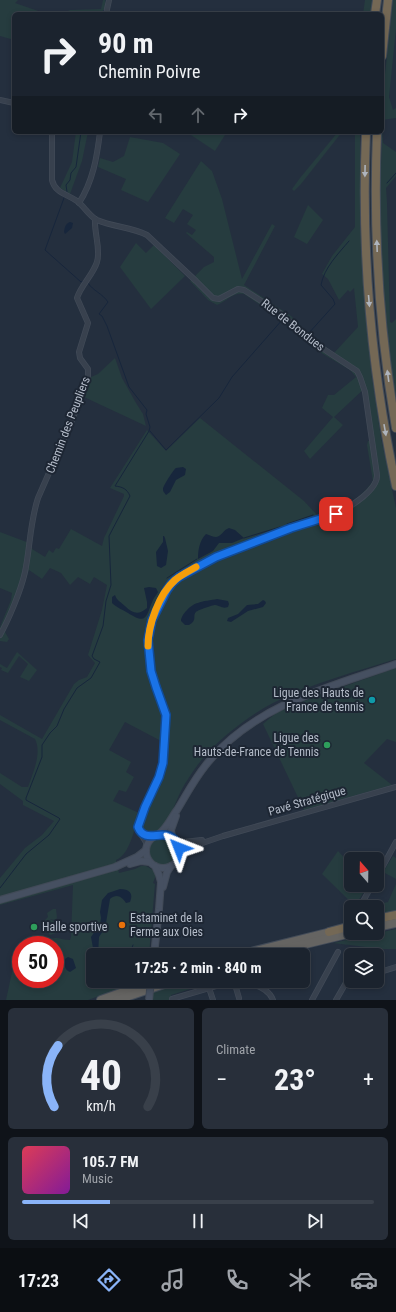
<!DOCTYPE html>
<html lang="en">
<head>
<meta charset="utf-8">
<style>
  body { margin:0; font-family:"Roboto Condensed",sans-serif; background:#282f3a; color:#f1f3f6; height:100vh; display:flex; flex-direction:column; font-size:15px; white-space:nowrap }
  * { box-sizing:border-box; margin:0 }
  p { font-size:13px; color:#a0a4aa }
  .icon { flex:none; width:22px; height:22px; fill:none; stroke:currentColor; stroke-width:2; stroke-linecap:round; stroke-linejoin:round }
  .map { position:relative; height:1000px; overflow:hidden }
  .details { display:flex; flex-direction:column; gap:8px; padding:8px; background:#0f1319; flex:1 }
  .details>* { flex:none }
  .top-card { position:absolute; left:12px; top:12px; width:372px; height:122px; border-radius:6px; box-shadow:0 2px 6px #0003,0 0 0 1px #39404a; background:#1b232e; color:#f1f3f6; overflow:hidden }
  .needle { width:26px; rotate:340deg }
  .buttons { position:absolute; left:344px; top:852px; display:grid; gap:8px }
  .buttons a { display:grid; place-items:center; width:40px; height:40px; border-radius:6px; background:#1b232e; box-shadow:0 2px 6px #0003,0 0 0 1px #39404a; font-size:20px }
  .speed { position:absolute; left:12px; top:936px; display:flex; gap:8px; font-size:20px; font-weight:700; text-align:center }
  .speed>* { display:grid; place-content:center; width:52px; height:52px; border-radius:50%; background:#1b232e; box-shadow:0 2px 6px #0003,0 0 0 1px #39404a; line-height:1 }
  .speed .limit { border:6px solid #d22; background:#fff; color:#111 }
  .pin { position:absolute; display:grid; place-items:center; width:34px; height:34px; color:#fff; margin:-17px; border-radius:8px; box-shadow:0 2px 6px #0006 }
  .me { position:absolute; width:44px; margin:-22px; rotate:315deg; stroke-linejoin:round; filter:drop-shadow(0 0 3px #0008) }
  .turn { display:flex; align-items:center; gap:14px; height:84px; padding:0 20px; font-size:18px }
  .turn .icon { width:52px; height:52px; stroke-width:2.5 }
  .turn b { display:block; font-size:28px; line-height:34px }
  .lanes { display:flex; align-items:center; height:38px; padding:0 20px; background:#0003; justify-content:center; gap:20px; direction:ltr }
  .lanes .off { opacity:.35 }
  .big { font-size:30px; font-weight:700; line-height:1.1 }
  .details .card { flex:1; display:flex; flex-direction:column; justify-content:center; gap:6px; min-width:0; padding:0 14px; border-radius:6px; background:#282f3a }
  .details .dial { align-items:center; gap:0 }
  .dial svg { height:104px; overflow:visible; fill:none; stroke:#39404a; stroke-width:7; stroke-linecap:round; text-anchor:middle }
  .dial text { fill:#f1f3f6; stroke:none }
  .song { display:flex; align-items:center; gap:12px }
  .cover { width:48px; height:48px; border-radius:6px; background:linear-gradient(135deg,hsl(350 70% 55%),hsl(290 70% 35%)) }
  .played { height:4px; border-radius:2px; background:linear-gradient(90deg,#8ab4f8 25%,#39404a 25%) }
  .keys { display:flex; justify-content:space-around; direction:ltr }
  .heat { display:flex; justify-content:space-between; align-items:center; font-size:22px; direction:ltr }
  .details .tiles { flex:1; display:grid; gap:8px; grid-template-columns:1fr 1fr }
  .card:last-child { grid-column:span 2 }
  .trip { position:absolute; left:86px; top:948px; width:224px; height:40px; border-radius:6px; background:#1b232e; box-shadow:0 2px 6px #0003,0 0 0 1px #39404a; font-weight:700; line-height:40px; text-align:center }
  .menu { display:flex; height:64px; justify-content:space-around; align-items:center; background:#0b0e12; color:#a0a4aa }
  .menu .icon { width:28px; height:28px }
  .menu .current { color:#8ab4f8 }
  .menu b { font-size:18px; color:#f1f3f6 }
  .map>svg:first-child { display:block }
  .green { fill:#263c3f }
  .water { fill:#17263c }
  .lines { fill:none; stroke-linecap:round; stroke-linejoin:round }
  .stream { stroke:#17263c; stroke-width:1 }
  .minor-casing { stroke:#414a57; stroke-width:6 }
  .secondary-casing { stroke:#414a57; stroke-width:8 }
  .trunk-casing { stroke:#434c59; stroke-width:10 }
  .motorway-casing { stroke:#434c59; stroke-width:10 }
  .minor { stroke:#38414e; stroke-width:4.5 }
  .secondary { stroke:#465061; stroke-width:6 }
  .trunk { stroke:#656462; stroke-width:8 }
  .motorway { stroke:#746855; stroke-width:8 }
  .secondary-bridge-casing { stroke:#414a57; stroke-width:8; stroke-linecap:butt }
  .secondary-bridge { stroke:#465061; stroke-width:6 }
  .oneway { fill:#aeb4bd }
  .route-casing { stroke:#114b97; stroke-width:10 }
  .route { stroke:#1a73e8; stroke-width:7 }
  .slow { stroke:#f59e0b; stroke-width:7 }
  .culture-dot { fill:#0f9aa8; stroke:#1d2633; stroke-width:1.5 }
  .leisure-dot { fill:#2e9e5b; stroke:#1d2633; stroke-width:1.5 }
  .food-dot { fill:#e8710a; stroke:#1d2633; stroke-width:1.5 }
  .labels { text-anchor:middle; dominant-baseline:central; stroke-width:4; stroke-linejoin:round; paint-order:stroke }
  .street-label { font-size:12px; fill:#b4bcc9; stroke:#1d2633 }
  .poi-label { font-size:12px; fill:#b4bcc9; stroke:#1d2633; text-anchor:end }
</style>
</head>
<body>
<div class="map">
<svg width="396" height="1000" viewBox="0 0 396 1000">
  <rect width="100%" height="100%" fill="#242f3e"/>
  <g class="green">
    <polygon points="0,0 18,0 15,3 47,14 14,14 14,40 0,36"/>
    <polygon points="103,0 112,0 109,9 105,9 103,14 62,14 70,10 101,9"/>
    <polygon points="365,0 373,0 371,14 363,14"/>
    <polygon points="393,0 396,0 396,29 389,97 393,110 396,108 396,118 382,120 384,83"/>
    <path d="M 383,124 L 383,143 L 396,152 L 396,176 L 386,188 L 387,203 L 390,322 L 392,323 L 396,319 L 396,401 C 388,347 381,292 380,237 C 379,199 381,162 383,124 Z"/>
    <polygon points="76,132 88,132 82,161 70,194 60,188 72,162"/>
    <polygon points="193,132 221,132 225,135 215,151 191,135"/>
    <polygon points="338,132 342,132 301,184 294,191 292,189 300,178"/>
    <path d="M 355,132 L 360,132 L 360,212 L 363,279 L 366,320 L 372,378 L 381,438 L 396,508 L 396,659 C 356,672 311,683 273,703 C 250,715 227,733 208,752 C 200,761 188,778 182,789 C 175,801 167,835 149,832 C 147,831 143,829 142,827 C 139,820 152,794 156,787 C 158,782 162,776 164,771 C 169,754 168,734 169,716 L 167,708 L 153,668 L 150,627 C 147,641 145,656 148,670 C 151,686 161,699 164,714 C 166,722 164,733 163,742 L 125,722 L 109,750 L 131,762 L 126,772 L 134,777 L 126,792 L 119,790 L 113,801 L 139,813 C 135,827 130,855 116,860 L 119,873 L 135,869 L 141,866 L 146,866 L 153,870 L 156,875 L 153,883 L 155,884 L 149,955 L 93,955 L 93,981 L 140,981 L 88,1000 L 0,1000 L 6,1000 L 12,972 L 14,970 L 21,972 L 21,979 L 55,979 L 55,945 L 39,945 L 43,940 L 45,941 C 57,935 59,940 70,940 L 71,937 L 73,885 L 0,905 L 0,878 L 25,848 L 42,835 L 54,821 L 23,805 L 23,801 L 0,784 L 0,773 L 22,787 L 28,787 C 33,773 42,753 35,739 L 0,720 L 0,715 L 42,739 L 74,684 L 79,680 L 87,677 L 95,663 L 88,655 L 102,610 L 107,585 L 94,577 L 90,584 L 78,577 L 70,585 L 61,573 L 50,568 L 42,579 L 29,570 L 17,603 L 5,632 L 9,639 L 7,642 L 0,641 L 0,627 L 11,600 L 12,593 L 0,588 L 0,532 L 32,544 L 32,549 L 45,557 L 49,550 L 53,553 L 56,548 L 59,549 L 71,529 L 102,546 L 104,538 L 124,496 L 124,494 L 110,488 L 147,430 L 166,451 L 200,418 L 304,501 L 319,517 C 340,511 360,499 373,481 L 367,445 L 368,441 L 374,440 L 369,403 L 366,387 L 334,417 L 343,425 L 310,459 L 304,451 L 333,417 L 322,408 L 328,395 L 334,395 L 356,377 L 350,370 L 313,348 L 280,318 L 244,294 C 233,292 227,301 217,305 L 208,300 L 190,281 L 204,267 L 214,262 L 214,257 L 186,233 L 187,232 L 192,235 L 196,230 L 187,224 L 193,215 L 183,209 L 174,223 L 165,218 L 201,161 L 212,171 L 222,199 L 242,279 L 272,224 L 275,226 L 244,285 L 291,316 L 309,334 L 334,353 L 358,327 L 354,288 L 350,292 L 348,290 L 339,300 L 328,279 L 322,274 L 332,256 L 355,227 Z"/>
    <polygon points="130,137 163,143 180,154 148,202 121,190 126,179 98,167 100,158 113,162 124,156"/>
    <polygon points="308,205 323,220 307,244 294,237"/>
    <polygon points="136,243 146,253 154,245 185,276 151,309 120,267"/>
    <polygon points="115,358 122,378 136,403 143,414 146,426 84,397 91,377 98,374"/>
    <polygon points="17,652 37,670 29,681 20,677 28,664 19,656 8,673 1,670 2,668 0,667 0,664 7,668"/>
    <polygon points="396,668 396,742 387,739 364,763 392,785 304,810 263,724 276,713 314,697"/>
    <circle cx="163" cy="851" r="14"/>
    <polygon points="338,851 351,865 351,885 368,885 355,906 322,874"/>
    <polygon points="393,856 396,858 396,879 383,872"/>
    <polygon points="396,884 396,911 377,915 377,907 364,907 388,902"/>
    <polygon points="53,909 56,909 57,918 55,920 50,919 57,923 56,933 50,935 49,934 45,920 48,917 47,913"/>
    <polygon points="396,929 396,949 383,949 333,943"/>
    <polygon points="185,981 215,981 171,995 172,1000 152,1000 153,991"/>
  </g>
  <g class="water">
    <path d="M 70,222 L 73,223 L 72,228 L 65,234 L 64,232 C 65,227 65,224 70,222 Z"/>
    <path d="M 183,467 L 186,469 L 185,475 L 176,480 L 170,492 L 166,495 C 164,492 163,492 163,489 C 163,486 174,469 176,468 C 178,468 181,467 183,467 Z"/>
    <path d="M 229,528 L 235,530 L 244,538 L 232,543 L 219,543 L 213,551 L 198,559 C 198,551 199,541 206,534 C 210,535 213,537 216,537 C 222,536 223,530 229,528 Z"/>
    <polygon points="163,536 164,536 165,538 168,551 166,565 161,568 157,566 156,552 163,542"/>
    <path d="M 149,587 L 156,588 L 158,592 C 157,595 154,597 153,600 C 146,615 148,626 128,613 C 122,609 117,608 112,603 L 112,597 L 115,595 C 117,601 121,602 125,606 C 133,614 139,615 147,608 L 147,602 L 144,588 Z"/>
    <path d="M 217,599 L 228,601 L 229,604 L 228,607 C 222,609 221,606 215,605 C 213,605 198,610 196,612 C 192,616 198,620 189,625 L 185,625 L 181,621 C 181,615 191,604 198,603 C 202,601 212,600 217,599 Z"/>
    <polygon points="263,600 265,601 266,603 263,607 248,611 231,622 227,621 228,618 238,614 247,605 258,604"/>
    <path d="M 120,889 C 129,889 134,893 130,902 L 126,903 C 122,897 117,893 110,899 L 106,923 L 108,926 L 107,931 L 103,931 L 99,937 L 98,955 L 93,955 L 93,967 L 91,966 L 89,963 L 93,948 L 91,937 L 100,924 L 101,918 L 100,912 L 102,900 L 108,893 Z"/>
    <path d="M 68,957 L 73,959 L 76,968 L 70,972 C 64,970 64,964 65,959 Z"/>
  </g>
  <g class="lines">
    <g class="stream">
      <polyline points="106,5 106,0"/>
      <polyline points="100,14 104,10"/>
      <polyline points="387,183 396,173"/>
      <polyline points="67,192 66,185 70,180 71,173 76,167 81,132"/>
      <polyline points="64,198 45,250 81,282 84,281"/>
      <path d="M 308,334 L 335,304 L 333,299 L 321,285 C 324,268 338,254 349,241"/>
      <polyline points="150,431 166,450 219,398 232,377 283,319"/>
      <polyline points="287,524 313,515"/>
      <polyline points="244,538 280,527"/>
      <polyline points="167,578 197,559"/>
      <path d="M 0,888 L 26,854 L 49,835 L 60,819 L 59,818 L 26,800 L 26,798 L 42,757 L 42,745 L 50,733 L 57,726 L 64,709 L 77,688 L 91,678 L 100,662 L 94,659 L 92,656 L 103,626 L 106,601 L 111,585 L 109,536 L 130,496 C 127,489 123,487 115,486 L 149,431 L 150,427 L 146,414 L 147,410 L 129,387 L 107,326 L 102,316 L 99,314 L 108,302 C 102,293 93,291 88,283"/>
      <polyline points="129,955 133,945"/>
    </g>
    <g class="minor-casing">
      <g id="minor">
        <polyline points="106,14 109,0"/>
        <polyline points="0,100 14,103"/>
        <path d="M 52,132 L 52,180 C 55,193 67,194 77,201 C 84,206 89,216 97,220 C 113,227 132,227 147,235 L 196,281 L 213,298 L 219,299 L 238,289 L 244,290 L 280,313 L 319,346 L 357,371 L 360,377 L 365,392 L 377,475 C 378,490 350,507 338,513 C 325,519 311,521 297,525 C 282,530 267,537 253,543 C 227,553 201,562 179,577 C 166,586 152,614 149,629 C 146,648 149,671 156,688 C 160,698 167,708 167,720 C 166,736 165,761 159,776 C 153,791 140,811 138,826 C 137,832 145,838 147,845"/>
        <path d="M 79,203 C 93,181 97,157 100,132"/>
        <path d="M 0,635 C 9,619 21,590 25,572 C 30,548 30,522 38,498 L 73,418 L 88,376 L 88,369 L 80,358 L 79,352 L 88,323 L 77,298 C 81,285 93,275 97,262 C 101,249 94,233 95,219"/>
        <polyline points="141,832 146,835 154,837"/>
        <polyline points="175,840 183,842 202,840"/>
        <polyline points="179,855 188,848 223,836 396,787"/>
        <polyline points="377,877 396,842"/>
        <polyline points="361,905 372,885"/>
        <polyline points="377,973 396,967"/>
        <polyline points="234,981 239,998"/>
        <path d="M 247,981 C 257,986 269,989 273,1000"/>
        <polyline points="209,988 213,1000"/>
        <polyline points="172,999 233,981"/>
        <polyline points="312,1000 338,952"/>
        <polyline points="336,1000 351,974"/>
      </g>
    </g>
    <g class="secondary-casing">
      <g id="secondary">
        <circle cx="163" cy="851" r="17"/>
        <path d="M 159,834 C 167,828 171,818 177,810 C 188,792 197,774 211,759 C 258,704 330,687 396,664"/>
        <polyline points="172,837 171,830 176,816"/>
        <polyline points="130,864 141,861 149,862"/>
        <polyline points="163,887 167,872 171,866"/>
        <polyline points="0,900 115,867 137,857 146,850"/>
        <polyline points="154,955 159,909 161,882 159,875 155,866"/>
      </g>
    </g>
    <g class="trunk-casing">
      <g id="trunk">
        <polyline points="377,927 396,923"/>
        <polyline points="239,955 335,931"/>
        <polyline points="260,955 351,933"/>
        <polyline points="101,1000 154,981"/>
        <polyline points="117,1000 173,981"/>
      </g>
    </g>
    <g class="motorway-casing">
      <g id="motorway">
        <polyline points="375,14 377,0"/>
        <polyline points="382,56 388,0"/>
        <path d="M 366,132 C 361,251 371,370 396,486"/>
        <path d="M 377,132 C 373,231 379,330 396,428"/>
        <polyline points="377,919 396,915"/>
        <polyline points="329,932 351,926"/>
      </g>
    </g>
    <use href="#minor" class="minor"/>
    <use href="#secondary" class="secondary"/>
    <use href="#trunk" class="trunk"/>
    <use href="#motorway" class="motorway"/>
    <g class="secondary-bridge-casing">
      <polyline id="secondary-bridge" points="149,1000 151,981"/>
    </g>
    <use href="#secondary-bridge" class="secondary-bridge"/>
  </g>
  <defs><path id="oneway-solid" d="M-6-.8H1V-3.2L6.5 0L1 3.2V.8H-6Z"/></defs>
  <g class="oneway">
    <use href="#oneway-solid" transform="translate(365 171) rotate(91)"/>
    <use href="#oneway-solid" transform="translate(377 246) rotate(-92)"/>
    <use href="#oneway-solid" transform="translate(369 301) rotate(85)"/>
    <use href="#oneway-solid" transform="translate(388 376) rotate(-98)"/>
    <use href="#oneway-solid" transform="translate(385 430) rotate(80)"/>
  </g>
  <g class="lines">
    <g class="route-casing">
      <path id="route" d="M 179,848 C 170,821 146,848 138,827 L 145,807 L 159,777 L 163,763 L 166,715 L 156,687 L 151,671 L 148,640 L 152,620 L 167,590 L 172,583 L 179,577 L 216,557 L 291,528 L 336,514"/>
    </g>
    <use href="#route" class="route"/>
    <path class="slow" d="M 148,646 C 148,625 159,594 175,580 C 181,575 189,571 196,567"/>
  </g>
  <circle class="culture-dot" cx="372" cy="700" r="4"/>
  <g class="leisure-dot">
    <circle cx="327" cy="745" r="4"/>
    <circle cx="34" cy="927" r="4"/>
  </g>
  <circle class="food-dot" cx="122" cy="925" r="4"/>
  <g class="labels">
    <g class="street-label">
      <text transform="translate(293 325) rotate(38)">Rue de Bondues</text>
      <text transform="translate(68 425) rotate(-69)">Chemin des Peupliers</text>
      <text transform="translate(307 801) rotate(-16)">Pavé Stratégique</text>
    </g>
    <g class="poi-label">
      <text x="364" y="693">Ligue des Hauts de<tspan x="364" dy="14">France de tennis</tspan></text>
      <text x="319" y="738">Ligue des<tspan x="319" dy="14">Hauts-de-France de Tennis</tspan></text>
      <text x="130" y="918" text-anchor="start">Estaminet de la<tspan x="130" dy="14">Ferme aux Oies</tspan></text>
      <text x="42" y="927" text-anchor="start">Halle sportive</text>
    </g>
  </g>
</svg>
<div class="buttons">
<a><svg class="needle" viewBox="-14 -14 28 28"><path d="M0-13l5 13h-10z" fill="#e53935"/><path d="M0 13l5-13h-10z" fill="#a0a4aa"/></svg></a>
<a><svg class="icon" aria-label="search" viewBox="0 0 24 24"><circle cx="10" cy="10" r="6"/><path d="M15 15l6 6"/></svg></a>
<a><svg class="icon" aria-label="layers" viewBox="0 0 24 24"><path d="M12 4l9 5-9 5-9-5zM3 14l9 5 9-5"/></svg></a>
</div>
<div class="speed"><div class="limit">50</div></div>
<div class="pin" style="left:336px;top:514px;background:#d93025"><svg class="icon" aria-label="arrive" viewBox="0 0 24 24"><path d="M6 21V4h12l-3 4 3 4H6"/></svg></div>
<svg class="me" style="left:179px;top:848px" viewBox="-20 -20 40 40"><path d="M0-17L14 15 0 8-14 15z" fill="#1a73e8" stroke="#fff" stroke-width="4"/></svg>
<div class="trip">17:25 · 2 min · 840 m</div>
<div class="top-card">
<div class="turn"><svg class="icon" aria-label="right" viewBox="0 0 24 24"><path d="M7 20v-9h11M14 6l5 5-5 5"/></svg><div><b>90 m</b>Chemin Poivre</div></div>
<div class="lanes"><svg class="icon off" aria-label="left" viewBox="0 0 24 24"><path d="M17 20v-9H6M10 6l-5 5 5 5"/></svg><svg class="icon off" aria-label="ahead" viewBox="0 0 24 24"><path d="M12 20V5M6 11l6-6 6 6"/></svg><svg class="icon" aria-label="right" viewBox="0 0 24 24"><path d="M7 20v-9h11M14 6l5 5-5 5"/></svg></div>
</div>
</div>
<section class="details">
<div class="tiles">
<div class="card dial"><svg viewBox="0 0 100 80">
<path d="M14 69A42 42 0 1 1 86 69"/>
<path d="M14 69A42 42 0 0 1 17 22" stroke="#8ab4f8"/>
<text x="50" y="56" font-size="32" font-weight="700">40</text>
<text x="50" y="72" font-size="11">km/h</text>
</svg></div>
<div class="card"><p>Climate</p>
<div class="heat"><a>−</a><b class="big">23°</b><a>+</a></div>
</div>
<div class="card">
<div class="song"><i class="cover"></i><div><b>105.7 FM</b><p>Music</p></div></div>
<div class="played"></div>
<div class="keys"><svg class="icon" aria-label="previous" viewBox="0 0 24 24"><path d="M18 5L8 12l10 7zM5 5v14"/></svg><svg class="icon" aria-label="pause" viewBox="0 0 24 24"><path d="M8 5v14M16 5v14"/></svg><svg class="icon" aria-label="next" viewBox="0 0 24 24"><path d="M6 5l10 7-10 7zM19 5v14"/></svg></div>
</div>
</div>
</section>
<nav class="menu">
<b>17:23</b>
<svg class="icon current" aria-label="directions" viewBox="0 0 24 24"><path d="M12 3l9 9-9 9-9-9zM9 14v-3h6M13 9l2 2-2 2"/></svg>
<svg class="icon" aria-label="music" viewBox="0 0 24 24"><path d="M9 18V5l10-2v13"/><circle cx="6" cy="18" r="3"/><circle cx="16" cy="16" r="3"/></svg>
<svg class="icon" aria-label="phone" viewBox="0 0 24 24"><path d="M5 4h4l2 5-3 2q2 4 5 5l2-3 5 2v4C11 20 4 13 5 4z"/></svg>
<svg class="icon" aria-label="climate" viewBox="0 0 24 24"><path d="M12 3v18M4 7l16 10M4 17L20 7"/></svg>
<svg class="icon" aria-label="car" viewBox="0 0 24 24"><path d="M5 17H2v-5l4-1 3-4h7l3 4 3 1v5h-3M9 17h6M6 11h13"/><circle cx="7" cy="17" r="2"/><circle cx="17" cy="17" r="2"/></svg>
</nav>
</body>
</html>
